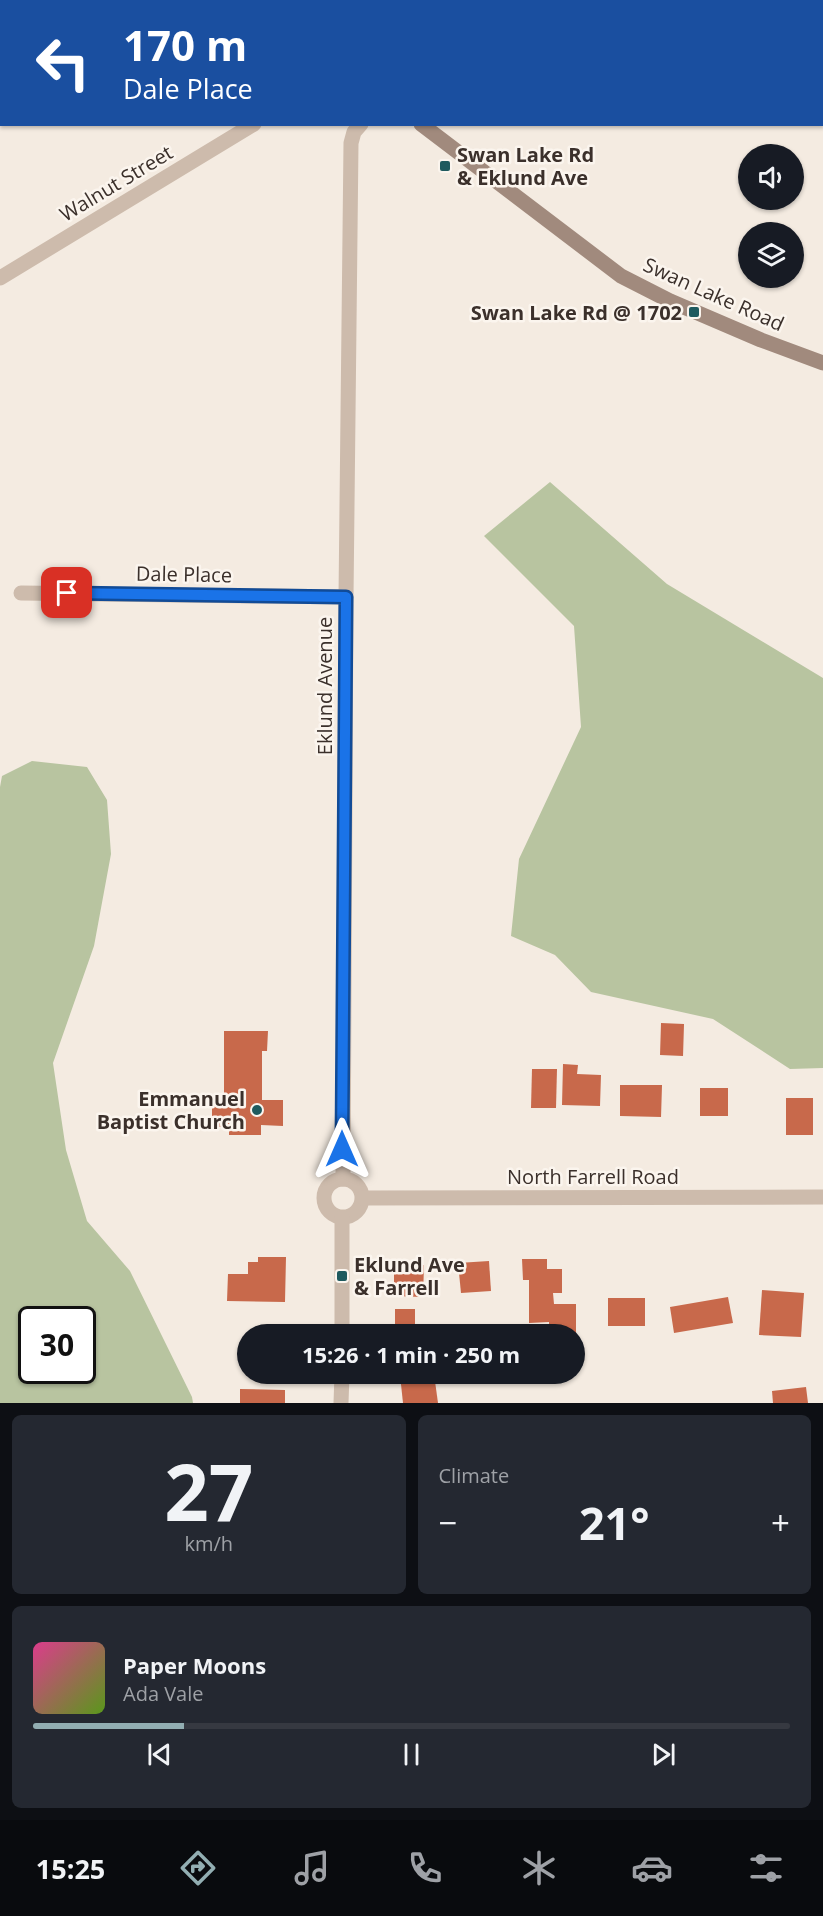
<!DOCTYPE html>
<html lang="en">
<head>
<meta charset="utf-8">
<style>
  body { margin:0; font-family:"Open Sans",sans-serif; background:#242831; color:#f1f3f6; height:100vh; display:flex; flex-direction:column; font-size:22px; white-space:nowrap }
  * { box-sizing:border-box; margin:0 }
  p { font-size:20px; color:#9ea1a6 }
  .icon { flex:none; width:33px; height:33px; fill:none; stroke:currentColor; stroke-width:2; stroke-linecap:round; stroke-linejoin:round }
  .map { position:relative; height:1403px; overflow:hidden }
  .side { display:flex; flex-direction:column; gap:12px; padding:12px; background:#0d0f14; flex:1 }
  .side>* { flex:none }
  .guide { position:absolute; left:0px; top:0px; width:824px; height:126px; box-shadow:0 2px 4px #0004; background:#1a4fa0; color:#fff; overflow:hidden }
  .controls { position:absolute; left:738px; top:144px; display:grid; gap:12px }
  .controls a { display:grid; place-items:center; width:66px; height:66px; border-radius:50%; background:#171b24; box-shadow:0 2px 4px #0004; font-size:30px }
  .speed { position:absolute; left:18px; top:1306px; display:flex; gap:12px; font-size:30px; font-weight:700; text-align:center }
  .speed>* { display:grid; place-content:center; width:78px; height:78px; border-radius:50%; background:#171b24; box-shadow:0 2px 4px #0004; line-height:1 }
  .speed .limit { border:3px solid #111; border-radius:9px; background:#fff; color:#111 }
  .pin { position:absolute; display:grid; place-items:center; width:51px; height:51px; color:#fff; margin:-26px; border-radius:12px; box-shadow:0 3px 9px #0006 }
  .me { position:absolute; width:66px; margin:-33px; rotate:0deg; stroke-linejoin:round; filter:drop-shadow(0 0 4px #0008) }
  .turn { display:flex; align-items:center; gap:21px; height:126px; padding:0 24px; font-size:27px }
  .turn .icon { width:78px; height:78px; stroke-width:2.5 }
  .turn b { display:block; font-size:42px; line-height:51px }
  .big { font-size:45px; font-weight:700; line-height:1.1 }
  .side .card { flex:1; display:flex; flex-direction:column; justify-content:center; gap:9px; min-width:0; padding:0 21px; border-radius:9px; background:#242831 }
  .side .dial { align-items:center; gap:0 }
  .dial b { font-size:78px; line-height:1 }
  .song { display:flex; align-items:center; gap:18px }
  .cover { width:72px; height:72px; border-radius:9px; background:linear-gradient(135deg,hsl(330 70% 55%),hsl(90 70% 35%)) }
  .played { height:6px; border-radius:3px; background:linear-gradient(90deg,#92aeb2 20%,#363941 20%) }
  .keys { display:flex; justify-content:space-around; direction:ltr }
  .heat { display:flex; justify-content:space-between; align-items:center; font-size:33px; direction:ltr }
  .side .tiles { flex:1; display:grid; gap:12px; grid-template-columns:1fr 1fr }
  .card:last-child { grid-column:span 2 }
  .trip { position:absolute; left:237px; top:1324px; width:348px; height:60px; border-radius:30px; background:#171b24; box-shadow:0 2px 4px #0004; font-weight:700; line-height:60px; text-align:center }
  .tabs { display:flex; height:96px; justify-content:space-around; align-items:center; background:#090b0e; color:#9ea1a6 }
  .tabs .icon { width:42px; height:42px }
  .tabs .current { color:#92aeb2 }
  .tabs b { font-size:27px; color:#f1f3f6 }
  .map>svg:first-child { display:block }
  .green { fill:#b8c4a0; fill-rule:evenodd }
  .building { fill:#c8694b }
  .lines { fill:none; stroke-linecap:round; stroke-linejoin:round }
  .street { stroke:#cdbbac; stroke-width:15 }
  .secondary { stroke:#a18a7d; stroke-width:15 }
  .route-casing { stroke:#114b97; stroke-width:15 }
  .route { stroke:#1a73e8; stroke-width:10 }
  .poi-dot { fill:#1f5a5e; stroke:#fbf5ee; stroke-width:2 }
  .labels { text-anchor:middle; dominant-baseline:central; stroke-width:5; stroke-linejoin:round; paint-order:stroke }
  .poi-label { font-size:20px; font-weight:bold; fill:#3b302b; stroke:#fbf5ee; text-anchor:start }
  .street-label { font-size:20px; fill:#3b302b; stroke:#fbf5ee }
</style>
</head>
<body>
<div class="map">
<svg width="823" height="1403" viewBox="0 0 823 1403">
  <rect width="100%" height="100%" fill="#f4ebe1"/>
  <g class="green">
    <polygon points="550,482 667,584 823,678 823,1068 790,1069 713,1019 591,992 555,955 511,936 519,859 581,727 574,626 484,536"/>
    <path d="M 32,761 L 87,767 L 107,800 L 111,854 L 94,946 L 53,1063 L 66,1150 L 87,1221 L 130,1271 L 192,1397 L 193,1403 L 0,1403 L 0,787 L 2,776 ZM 32,1320 L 82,1320 L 82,1371 L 32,1371 Z"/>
  </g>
  <g class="building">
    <polygon points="661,1023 684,1024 683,1056 660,1055"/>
    <polygon points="224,1031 268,1031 267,1051 262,1051 262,1100 283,1100 283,1126 261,1125 261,1135 229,1135 229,1127 212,1127 212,1096 224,1096"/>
    <polygon points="563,1064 578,1065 577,1074 601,1075 600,1106 562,1105"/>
    <polygon points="532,1069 557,1069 556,1108 531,1108"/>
    <polygon points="620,1085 662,1085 661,1117 620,1116"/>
    <rect x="700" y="1088" width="28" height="28"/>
    <rect x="786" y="1098" width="27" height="37"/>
    <polygon points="258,1257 286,1257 285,1302 227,1301 228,1274 248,1274 248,1262 258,1262"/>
    <polygon points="522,1259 547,1259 547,1269 562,1269 562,1293 553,1293 554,1304 576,1304 576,1335 549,1335 549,1322 529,1323 529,1280 523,1280"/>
    <polygon points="489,1261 491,1291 461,1293 458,1263"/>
    <polygon points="394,1265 424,1265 423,1297 394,1296"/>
    <polygon points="762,1290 804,1293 801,1337 759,1335"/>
    <polygon points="728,1297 733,1323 674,1333 670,1307"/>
    <rect x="608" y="1298" width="37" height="28"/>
    <rect x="395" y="1309" width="20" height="18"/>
    <polygon points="412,1374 434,1374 438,1403 403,1403 400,1375"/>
    <polygon points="806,1387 808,1403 773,1403 772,1391"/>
    <polygon points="240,1389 285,1390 285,1403 240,1403"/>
  </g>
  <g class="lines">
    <g class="street">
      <polyline points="0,278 254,124"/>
      <polyline points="21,593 346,597"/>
      <circle cx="343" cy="1198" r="19"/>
      <polyline points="343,1179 346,597 351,143 354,132 361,124"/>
      <polyline points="363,1198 823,1197"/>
      <polyline points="342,1335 342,1218"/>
      <polyline points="341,1403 342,1374"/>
    </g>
    <g class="secondary">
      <polyline points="257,0 259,2"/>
      <polyline points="421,124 621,276 670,301 761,340 823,363"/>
    </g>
  </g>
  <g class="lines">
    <g class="route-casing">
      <polyline id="route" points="67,593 346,597 342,1149"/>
    </g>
    <use href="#route" class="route"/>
  </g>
  <g class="poi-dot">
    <rect x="439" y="160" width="12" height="12" rx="3"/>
    <rect x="688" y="306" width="12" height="12" rx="3"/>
    <circle cx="257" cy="1110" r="6"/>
    <rect x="336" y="1270" width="12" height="12" rx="3"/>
  </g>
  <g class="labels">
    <g class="poi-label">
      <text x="457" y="154">Swan Lake Rd<tspan x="457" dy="23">&amp; Eklund Ave</tspan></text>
      <text x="682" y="312" text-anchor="end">Swan Lake Rd @ 1702</text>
      <text x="245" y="1098" text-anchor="end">Emmanuel<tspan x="245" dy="23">Baptist Church</tspan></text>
      <text x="354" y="1264">Eklund Ave<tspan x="354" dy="23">&amp; Farrell</tspan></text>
    </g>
    <g class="street-label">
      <text transform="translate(116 183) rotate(-31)">Walnut Street</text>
      <text transform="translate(714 294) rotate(24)">Swan Lake Road</text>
      <text transform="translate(184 574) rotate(1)">Dale Place</text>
      <text transform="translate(324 686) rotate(-90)">Eklund Avenue</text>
      <text x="593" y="1176">North Farrell Road</text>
    </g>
  </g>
</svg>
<div class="controls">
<a><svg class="icon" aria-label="sound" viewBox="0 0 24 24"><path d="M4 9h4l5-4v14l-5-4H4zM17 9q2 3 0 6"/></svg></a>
<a><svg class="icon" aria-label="layers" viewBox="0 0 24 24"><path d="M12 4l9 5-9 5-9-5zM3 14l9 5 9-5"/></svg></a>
</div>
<div class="speed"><div class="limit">30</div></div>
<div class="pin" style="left:67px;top:593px;background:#d93025"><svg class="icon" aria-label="arrive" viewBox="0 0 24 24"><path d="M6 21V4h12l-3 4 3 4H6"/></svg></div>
<svg class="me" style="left:342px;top:1149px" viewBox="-20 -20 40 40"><path d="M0-17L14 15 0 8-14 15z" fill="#1a73e8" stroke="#fff" stroke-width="4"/></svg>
<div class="trip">15:26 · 1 min · 250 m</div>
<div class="guide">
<div class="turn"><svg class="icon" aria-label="left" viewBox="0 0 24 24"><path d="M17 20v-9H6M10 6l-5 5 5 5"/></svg><div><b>170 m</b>Dale Place</div></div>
</div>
</div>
<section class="side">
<div class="tiles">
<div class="card dial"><b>27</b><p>km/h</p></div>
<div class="card"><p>Climate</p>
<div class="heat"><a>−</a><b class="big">21°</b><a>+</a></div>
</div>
<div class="card">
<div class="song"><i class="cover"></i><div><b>Paper Moons</b><p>Ada Vale</p></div></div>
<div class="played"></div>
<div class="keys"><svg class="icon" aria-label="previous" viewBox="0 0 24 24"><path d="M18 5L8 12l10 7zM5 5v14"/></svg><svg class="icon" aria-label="pause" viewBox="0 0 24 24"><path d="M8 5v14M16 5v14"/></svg><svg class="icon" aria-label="next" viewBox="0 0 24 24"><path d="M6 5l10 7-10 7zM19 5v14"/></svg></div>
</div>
</div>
</section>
<nav class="tabs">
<b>15:25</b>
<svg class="icon current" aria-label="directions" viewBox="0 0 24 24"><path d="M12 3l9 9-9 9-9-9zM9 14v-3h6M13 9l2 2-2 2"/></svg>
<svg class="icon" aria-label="music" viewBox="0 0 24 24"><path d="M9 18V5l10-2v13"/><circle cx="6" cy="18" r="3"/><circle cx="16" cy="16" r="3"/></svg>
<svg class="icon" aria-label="phone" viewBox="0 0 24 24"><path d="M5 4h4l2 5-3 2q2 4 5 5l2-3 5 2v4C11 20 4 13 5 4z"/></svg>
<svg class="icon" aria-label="climate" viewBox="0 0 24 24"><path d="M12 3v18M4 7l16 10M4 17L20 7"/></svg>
<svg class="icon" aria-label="car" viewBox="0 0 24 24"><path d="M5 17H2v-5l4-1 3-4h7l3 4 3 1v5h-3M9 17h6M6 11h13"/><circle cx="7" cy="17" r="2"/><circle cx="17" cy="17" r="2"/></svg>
<svg class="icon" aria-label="filters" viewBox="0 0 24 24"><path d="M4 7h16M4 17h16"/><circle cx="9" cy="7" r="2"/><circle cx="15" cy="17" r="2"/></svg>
</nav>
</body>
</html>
